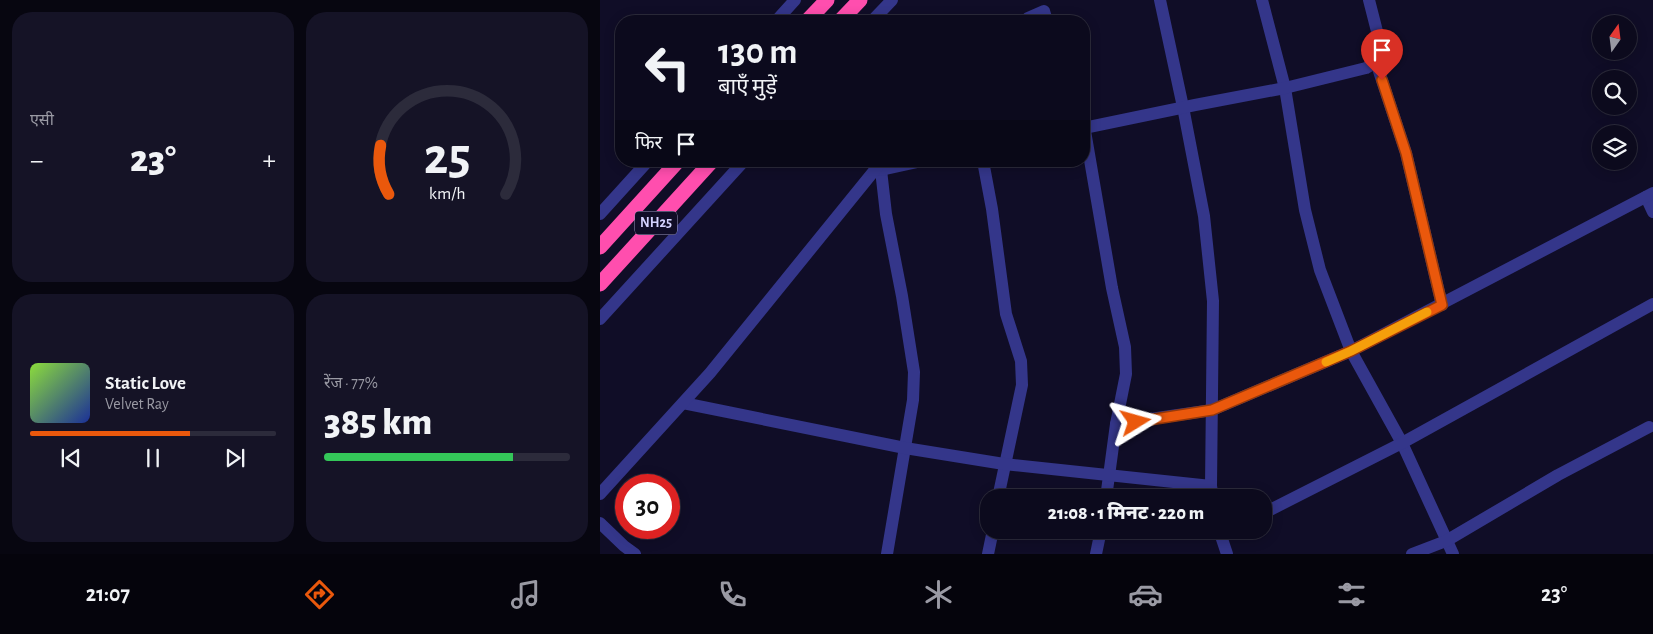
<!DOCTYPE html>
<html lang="hi">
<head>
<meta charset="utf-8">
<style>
  body { margin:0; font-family:"Alegreya Sans","Noto Sans Devanagari",sans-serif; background:#151326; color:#f1f3f6; height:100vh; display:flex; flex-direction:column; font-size:19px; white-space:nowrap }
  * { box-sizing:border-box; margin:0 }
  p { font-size:16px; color:#9a9aa4 }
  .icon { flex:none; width:28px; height:28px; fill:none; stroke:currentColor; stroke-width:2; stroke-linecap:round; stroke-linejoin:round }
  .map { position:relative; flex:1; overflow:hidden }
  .sheet { display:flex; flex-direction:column; gap:12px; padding:12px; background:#070610; width:600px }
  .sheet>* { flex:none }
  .top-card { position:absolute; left:15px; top:15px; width:475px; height:152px; border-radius:20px; box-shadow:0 2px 12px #0003,0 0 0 1px #2c2b3b; background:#0c0a1d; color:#f1f3f6; overflow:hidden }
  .needle { width:32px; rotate:14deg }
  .controls { position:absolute; left:992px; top:15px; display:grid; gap:10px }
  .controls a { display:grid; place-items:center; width:45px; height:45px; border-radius:50%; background:#0c0a1d; box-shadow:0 2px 12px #0003,0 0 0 1px #2c2b3b; font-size:25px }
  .speed { position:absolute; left:15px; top:474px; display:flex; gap:10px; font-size:25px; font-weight:700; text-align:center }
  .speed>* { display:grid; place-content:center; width:65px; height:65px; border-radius:50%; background:#0c0a1d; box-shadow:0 2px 12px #0003,0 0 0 1px #2c2b3b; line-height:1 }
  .speed .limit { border:8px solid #d22; background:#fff; color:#111 }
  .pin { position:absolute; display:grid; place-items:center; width:42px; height:42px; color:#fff; margin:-51px -21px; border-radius:50% 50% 50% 0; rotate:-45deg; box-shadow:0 0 5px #0007 }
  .pin .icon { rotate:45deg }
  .me { position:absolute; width:55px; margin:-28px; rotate:82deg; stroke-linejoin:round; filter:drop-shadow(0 0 4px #0008) }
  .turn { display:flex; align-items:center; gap:18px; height:105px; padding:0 20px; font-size:22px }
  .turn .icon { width:65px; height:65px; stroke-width:2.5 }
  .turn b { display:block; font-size:35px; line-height:42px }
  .then { display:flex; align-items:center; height:48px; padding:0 20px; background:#0003; gap:10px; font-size:19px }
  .big { font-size:38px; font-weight:800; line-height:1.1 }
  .sheet .widget { flex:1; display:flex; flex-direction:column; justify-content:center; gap:8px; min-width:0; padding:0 18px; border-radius:20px; background:#151326 }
  .sheet .dial { align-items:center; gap:0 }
  .dial svg { height:130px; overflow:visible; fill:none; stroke:#2c2b3b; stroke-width:7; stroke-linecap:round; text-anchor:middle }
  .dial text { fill:#f1f3f6; stroke:none }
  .song { display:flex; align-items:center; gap:15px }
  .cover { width:60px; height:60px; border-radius:8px; background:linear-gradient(135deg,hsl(90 70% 55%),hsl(230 70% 35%)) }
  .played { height:5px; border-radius:2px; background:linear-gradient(90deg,#ea580c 65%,#2c2b3b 65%) }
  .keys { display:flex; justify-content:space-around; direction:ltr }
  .heat { display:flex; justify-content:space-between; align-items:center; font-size:28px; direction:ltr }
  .charge { height:8px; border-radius:4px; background:linear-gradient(90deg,#34c759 77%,#2c2b3b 0) }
  .sheet .tiles { flex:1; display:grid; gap:12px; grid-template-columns:repeat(2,1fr) }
  .trip { position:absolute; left:380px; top:489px; width:292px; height:50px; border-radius:20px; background:#0c0a1d; box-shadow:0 2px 12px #0003,0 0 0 1px #2c2b3b; font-weight:800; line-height:50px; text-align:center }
  .menu { display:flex; height:80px; justify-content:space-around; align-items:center; background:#05040c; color:#9a9aa4 }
  .menu .icon { width:35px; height:35px }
  .menu .on { color:#ea580c }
  .menu b { font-size:22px; color:#f1f3f6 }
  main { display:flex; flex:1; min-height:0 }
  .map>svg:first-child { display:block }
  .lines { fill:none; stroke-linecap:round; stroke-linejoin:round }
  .minor { stroke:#34368a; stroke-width:12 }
  .highway { stroke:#ff4eae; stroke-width:15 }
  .route-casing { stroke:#983908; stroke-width:12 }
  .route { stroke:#ea580c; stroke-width:9 }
  .slow { stroke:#f59e0b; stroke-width:9 }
  .labels { text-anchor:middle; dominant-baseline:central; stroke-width:5; stroke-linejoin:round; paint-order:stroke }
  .shield { fill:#100d27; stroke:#9a98be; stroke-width:1 }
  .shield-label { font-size:14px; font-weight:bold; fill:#d5d3ff }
</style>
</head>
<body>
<main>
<section class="sheet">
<div class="tiles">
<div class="widget"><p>एसी</p>
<div class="heat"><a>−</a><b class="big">23°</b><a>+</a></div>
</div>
<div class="widget dial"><svg viewBox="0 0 100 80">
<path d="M14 69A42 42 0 1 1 86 69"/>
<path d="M14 69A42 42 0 0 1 9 39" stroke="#ea580c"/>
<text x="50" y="56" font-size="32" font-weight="700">25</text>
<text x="50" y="72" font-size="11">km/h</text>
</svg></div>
<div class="widget">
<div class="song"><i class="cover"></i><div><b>Static Love</b><p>Velvet Ray</p></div></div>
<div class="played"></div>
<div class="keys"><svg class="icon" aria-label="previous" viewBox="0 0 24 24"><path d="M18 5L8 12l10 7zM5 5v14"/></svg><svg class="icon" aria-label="pause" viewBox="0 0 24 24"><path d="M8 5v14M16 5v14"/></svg><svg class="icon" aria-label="next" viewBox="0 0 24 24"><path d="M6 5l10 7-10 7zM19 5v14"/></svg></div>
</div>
<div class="widget"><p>रेंज · 77%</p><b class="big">385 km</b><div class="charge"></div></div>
</div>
</section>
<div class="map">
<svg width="1053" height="554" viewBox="0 0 1053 554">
  <rect width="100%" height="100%" fill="#100d27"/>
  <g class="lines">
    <g class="minor">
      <polyline points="560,0 583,107 604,216 613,301 611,486 613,498"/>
      <polyline points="662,0 685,88 705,210 720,270 751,351 802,443 853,554"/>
      <polyline points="176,21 195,0"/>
      <polyline points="272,21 292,0"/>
      <polyline points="425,21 428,18 444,11 447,21"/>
      <polyline points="776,62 806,153 842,305"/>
      <polyline points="484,125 512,288 525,347 526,374 516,424 506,498"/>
      <polyline points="484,128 595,105 685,88 766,68 776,62 780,43 769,0"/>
      <polyline points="383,161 392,209 406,314 421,361 422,385 398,498"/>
      <polyline points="275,163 281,170 286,214 302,296 314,372 313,400 287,554"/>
      <polyline points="281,170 322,161"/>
      <polyline points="1046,197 1053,212"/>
      <polyline points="0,214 48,161"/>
      <polyline points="0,319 144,161"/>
      <polyline points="83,403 305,448 404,464 611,486"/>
      <polyline points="516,424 612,410 751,351 1053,193"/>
      <polyline points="0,494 110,373 278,166"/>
      <polyline points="664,513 802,443 1053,304"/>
      <polyline points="0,523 24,546 35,554"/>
      <polyline points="619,530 627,554"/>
      <polyline points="388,554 393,530"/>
      <polyline points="496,554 501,530"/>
      <polyline points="812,554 846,541 958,475 1049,427"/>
    </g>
    <g class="highway">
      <polyline points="207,21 227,0"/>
      <polyline points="240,21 260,0"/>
      <polyline points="0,247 78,161"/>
      <polyline points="0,284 112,161"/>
    </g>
  </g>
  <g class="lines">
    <g class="route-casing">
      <polyline id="route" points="536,422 612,410 751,351 842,305 806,153 782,80"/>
    </g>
    <use href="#route" class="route"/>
    <polyline class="slow" points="726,362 751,351 827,312"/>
  </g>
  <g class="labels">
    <rect class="shield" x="35" y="211.5" width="42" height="23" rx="4"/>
    <g class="shield-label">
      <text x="56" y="223">NH25</text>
    </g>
  </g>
</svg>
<div class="controls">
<a><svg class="needle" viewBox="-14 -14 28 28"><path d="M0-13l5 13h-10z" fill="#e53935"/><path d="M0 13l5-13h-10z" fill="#9a9aa4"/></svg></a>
<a><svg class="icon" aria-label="search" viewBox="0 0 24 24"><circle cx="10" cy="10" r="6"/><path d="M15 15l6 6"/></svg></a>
<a><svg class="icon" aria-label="layers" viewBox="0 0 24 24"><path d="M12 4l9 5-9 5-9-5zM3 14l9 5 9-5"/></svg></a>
</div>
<div class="speed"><div class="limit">30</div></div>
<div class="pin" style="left:782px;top:80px;background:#d93025"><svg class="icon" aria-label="arrive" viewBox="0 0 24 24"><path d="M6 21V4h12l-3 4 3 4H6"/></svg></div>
<svg class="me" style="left:536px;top:422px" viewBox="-20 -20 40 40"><path d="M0-17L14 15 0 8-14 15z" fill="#ea580c" stroke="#fff" stroke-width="4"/></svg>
<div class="trip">21:08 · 1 मिनट · 220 m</div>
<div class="top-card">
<div class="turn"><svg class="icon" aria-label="left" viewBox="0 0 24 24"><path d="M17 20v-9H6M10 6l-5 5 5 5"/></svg><div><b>130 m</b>बाएँ मुड़ें</div></div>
<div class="then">फिर<svg class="icon" aria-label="arrive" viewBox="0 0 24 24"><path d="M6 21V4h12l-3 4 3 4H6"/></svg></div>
</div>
</div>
</main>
<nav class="menu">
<b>21:07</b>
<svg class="icon on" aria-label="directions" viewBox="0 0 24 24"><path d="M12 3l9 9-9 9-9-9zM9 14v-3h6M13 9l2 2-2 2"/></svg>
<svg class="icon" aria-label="music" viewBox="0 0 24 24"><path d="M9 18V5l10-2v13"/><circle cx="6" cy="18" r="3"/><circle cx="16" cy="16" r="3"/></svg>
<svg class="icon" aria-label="phone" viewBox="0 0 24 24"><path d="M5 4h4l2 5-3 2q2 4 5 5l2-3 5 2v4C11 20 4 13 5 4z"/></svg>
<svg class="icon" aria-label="climate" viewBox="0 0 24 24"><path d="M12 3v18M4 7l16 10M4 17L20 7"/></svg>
<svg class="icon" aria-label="car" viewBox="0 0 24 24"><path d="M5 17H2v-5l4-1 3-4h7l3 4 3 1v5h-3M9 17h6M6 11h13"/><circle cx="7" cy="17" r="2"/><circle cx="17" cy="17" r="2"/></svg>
<svg class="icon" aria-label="filters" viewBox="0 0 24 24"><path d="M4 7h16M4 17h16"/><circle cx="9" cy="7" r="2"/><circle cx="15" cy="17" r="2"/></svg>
<b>23°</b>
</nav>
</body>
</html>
